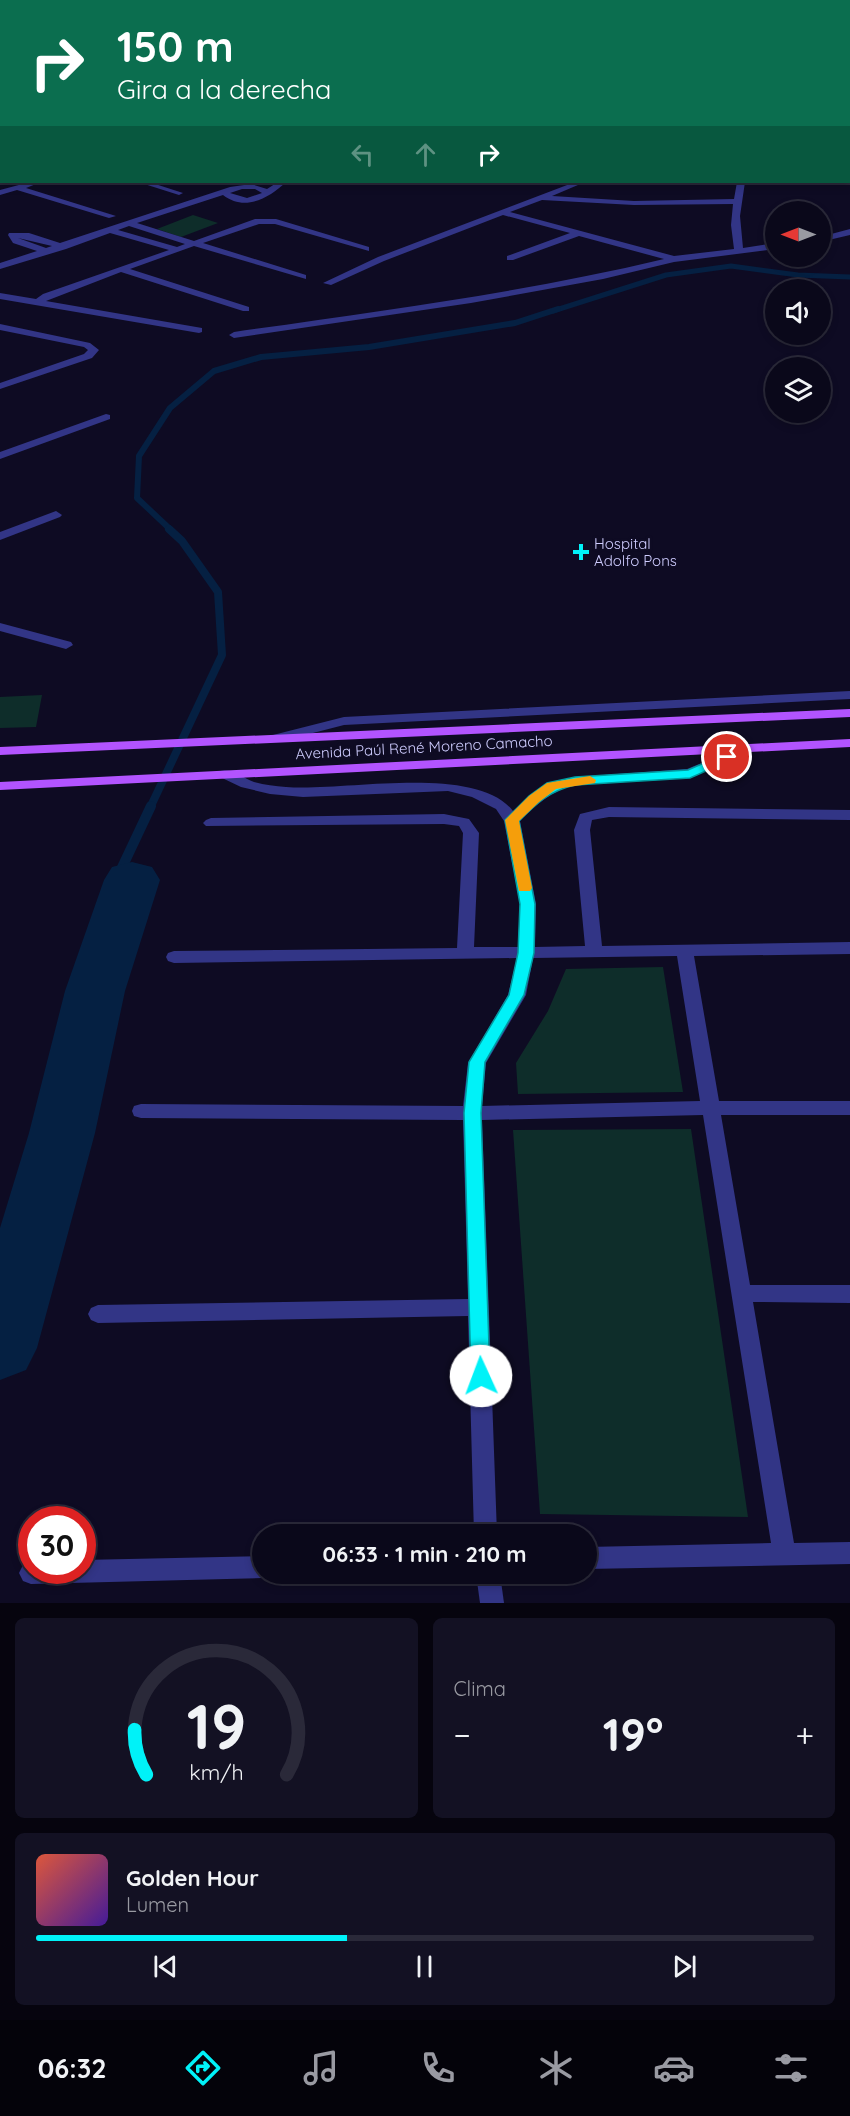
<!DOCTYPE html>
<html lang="es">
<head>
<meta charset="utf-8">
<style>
  body { margin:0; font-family:Quicksand,sans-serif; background:#131123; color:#f1f3f6; height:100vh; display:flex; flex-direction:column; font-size:22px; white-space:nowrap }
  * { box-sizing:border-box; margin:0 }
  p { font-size:20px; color:#999aa2 }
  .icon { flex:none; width:33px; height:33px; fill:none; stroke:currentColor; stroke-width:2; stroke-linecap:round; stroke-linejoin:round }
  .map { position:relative; height:1603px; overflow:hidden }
  .panel { display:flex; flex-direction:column; gap:15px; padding:15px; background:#06040e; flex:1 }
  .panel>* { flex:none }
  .hud { position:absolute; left:0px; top:0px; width:850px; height:183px; box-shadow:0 3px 9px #0003,0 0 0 2px #2a2939; background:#0b6e4f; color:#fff; overflow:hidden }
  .needle { width:39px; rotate:270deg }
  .controls { position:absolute; left:765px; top:201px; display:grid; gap:12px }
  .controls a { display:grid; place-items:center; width:66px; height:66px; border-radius:50%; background:#0a081a; box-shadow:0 3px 9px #0003,0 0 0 2px #2a2939; font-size:30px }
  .speed { position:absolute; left:18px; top:1506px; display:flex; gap:12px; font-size:30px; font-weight:700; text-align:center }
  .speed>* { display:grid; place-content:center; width:78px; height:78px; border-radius:50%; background:#0a081a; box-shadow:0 3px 9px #0003,0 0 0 2px #2a2939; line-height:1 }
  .speed .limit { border:9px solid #d22; background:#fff; color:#111 }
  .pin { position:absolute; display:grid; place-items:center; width:51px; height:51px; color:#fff; margin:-26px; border:3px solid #fff; border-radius:50%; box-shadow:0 2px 6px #0007 }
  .me { position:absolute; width:66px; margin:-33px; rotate:358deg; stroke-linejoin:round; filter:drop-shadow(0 0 4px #0008) }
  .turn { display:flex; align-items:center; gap:21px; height:126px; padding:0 18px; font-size:27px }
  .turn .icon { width:78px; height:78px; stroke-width:2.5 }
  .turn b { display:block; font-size:42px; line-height:51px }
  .lanes { display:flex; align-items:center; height:57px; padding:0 18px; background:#0003; justify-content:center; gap:30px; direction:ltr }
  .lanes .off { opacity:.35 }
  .big { font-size:45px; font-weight:800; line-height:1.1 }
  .panel .widget { flex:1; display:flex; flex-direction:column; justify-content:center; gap:9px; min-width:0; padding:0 21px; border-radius:9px; background:#131123 }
  .panel .dial { align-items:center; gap:0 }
  .dial svg { height:156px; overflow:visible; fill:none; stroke:#2a2939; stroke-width:7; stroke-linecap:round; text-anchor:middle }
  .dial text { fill:#f1f3f6; stroke:none }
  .song { display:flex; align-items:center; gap:18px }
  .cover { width:72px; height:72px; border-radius:9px; background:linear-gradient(135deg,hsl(10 70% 55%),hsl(260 70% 35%)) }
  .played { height:6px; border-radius:3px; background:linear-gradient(90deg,#00f2f8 40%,#2a2939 40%) }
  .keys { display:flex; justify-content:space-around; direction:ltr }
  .heat { display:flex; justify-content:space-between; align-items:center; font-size:33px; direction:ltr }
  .panel .tiles { flex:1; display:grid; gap:15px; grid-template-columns:1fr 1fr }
  .widget:last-child { grid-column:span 2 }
  .trip { position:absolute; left:252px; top:1524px; width:345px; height:60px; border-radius:30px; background:#0a081a; box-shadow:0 3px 9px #0003,0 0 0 2px #2a2939; font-weight:800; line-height:60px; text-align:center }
  .tab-bar { display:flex; height:96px; justify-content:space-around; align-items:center; background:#04030a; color:#999aa2 }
  .tab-bar .icon { width:42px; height:42px }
  .tab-bar .current { color:#00f2f8 }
  .tab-bar b { font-size:27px; color:#f1f3f6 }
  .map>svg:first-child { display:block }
  .green { fill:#0e2d2a }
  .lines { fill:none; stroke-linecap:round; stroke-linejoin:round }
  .stream-far4 { stroke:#052042; stroke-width:5 }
  .stream-far3 { stroke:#052042; stroke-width:6 }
  .stream-far2 { stroke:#052042; stroke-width:8 }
  .stream-far1 { stroke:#052042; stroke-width:10 }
  .stream { stroke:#052042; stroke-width:13 }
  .river { fill:#052042; fill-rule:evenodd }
  .minor { fill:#323586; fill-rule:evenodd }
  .major { fill:#b254ff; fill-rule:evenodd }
  .route { fill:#00f2f8; stroke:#009da1; stroke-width:1.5 }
  .slow { fill:#f59e0b }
  .poi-dot { fill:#00f2f8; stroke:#0e0b23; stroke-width:2 }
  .labels { text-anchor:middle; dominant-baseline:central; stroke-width:6; stroke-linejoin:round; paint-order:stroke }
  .poi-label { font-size:15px; fill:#cfcdff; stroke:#0e0b23; text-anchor:start }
  .street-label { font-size:15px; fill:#cfcdff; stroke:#0e0b23 }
</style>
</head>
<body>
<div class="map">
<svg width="850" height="1603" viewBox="0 0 850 1603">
  <rect width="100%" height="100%" fill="#0e0b23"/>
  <g class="green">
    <polygon points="193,215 218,223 181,237 157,229"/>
    <polygon points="42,695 36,727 0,728 0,697"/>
    <polygon points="663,967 683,1092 518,1094 516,1063 548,1011 566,969"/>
    <polygon points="691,1129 748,1517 540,1514 513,1130"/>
  </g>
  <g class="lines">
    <polyline class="stream-far4" points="553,311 666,275 731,266 798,275 850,277"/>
    <polyline class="stream-far3" points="171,530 137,498 139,456 170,408 214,371 261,357 369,347 515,323 558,309"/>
    <polyline class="stream-far2" points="150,808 222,655 218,592 182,541 169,529"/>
    <polyline class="stream-far1" points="31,1159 93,929 151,806"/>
    <polyline class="stream" points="0,1273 31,1157"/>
    <polygon class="river" points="132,862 152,867 160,880 125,991 95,1133 37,1348 26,1370 0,1380 0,1228 29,1133 65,991 104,880 112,867"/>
    <g class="minor">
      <polygon points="293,0 303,2 294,2"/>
      <polygon points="395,0 402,0 404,2 396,2"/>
      <polygon points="450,0 461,2 452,2"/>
      <polygon points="737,0 743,0 736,2"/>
      <polygon points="799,0 805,0 798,2"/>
      <rect x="0" y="22" width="2" height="4"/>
      <polygon points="0,33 2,33 2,38 0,37"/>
      <rect x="849" y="87" width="1" height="5"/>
      <polygon points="0,113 2,113 0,118"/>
      <rect x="849" y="123" width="1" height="4"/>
      <rect x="0" y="147" width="2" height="4"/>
      <rect x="849" y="149" width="1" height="4"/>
      <rect x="849" y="165" width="1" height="4"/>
      <polygon points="30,182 41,182 26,188 116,216 109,218 17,190 0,195 0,190"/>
      <polygon points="138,182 149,182 183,193 179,195"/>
      <path d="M 278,182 L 286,182 C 269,198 245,212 223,195 L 137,223 L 194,241 L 255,219 L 276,219 L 369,247 L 369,251 L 275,224 L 259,224 L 203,243 L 306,275 L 306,279 L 194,246 L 130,269 L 249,307 L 249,311 L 243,311 L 121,272 L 46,301 L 202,328 L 202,332 L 199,333 L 0,299 L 0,293 L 36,299 L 43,294 L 169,250 L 110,233 L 66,249 L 0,269 L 0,263 L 37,251 L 13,243 L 8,235 L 9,233 L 29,233 L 60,243 L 230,187 L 251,184 L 267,189 ZM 242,189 L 255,189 L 262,193 L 247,198 L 230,193 ZM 129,226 L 185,244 L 177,247 L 118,230 ZM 18,238 L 52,246 L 46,248 Z"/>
      <path d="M 575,182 L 585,182 L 552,196 L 634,201 L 734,199 L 737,182 L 745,182 L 740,216 L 743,248 L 776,243 L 776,249 L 674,262 L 603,279 L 471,303 L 234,338 L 229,335 L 234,332 C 378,311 522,293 664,259 L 579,236 L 513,260 L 507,260 L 507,256 L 570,233 L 503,215 L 384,261 L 331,285 L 323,283 L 378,257 ZM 542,200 L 634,205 L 733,204 L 731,225 L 734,249 L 674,256 L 510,212 Z"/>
      <polygon points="850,229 850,235 820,242 820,237"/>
      <polygon points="0,324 90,343 99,350 92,358 0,389 0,383 84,354 88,350 84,347 0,330"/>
      <polygon points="106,414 110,415 110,419 0,459 0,452"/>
      <polygon points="56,511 62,515 60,517 0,540 0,532"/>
      <polygon points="0,623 71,642 73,645 66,649 0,631"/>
      <polygon points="850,691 850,699 344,725 278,742 271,738 273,735 344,717"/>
      <path d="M 748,744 L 755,748 L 753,751 L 690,777 L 575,785 C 551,791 537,804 520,821 L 536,904 L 535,947 L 585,946 L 574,830 L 580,814 L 609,807 L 850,810 L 850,820 L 609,817 L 592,820 L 590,830 L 602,946 L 850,942 L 850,954 L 694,956 L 719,1101 L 850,1101 L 850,1115 L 721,1115 L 750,1285 L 850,1285 L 850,1303 L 753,1302 L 794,1543 L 850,1542 L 850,1564 L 586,1569 L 586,1547 L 771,1543 L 703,1115 L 482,1120 L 497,1534 L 474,1534 L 468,1316 L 98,1323 L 91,1320 L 88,1314 L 91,1308 L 98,1305 L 468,1299 L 463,1120 L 141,1118 L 134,1116 L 132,1111 L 134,1106 L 141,1104 L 463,1106 L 468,1063 L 508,995 L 517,958 L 174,963 L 168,961 L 166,957 L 168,953 L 174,951 L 457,948 L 463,833 L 459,826 L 444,824 L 206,826 L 203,823 L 206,820 L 211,818 L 444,814 L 469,819 L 479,833 L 474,947 L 518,947 L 520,904 L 504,821 L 496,809 L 472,797 L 448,791 L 303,797 L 270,794 L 241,787 L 220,777 L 218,774 L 220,771 C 232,768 243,778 254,782 C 265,785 275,786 286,787 C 343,792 475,763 513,811 L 547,783 L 575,777 L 687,769 ZM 677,956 L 700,1101 L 482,1106 L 486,1063 L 526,995 L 533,958 Z"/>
      <polygon points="262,1556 262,1574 271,1574 262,1578 31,1584 23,1581 19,1573 23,1565 31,1562 32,1570 82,1570 82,1560"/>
      <polygon points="476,1574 500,1574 504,1603 480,1603"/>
    </g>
    <g class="major">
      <polygon points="215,0 230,0 210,2"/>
      <polygon points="257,0 271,0 252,2"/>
      <polygon points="2,40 2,45 0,45 0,41"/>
      <polygon points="850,709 850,717 0,755 0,747"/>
      <polygon points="850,739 850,747 0,790 0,782"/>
    </g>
  </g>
  <path class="route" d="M 727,753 L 731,754 L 733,757 L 731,760 L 690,778 L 575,785 C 549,791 537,803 519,821 L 535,904 L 534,953 L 524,995 L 485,1062 L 481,1113 L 490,1376 L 488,1381 L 481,1384 L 474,1381 L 471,1376 L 464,1113 L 469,1062 L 509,995 L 518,953 L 520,904 L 505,820 L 529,796 L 547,783 L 575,777 L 688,770 Z"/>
  <polygon class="slow" points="590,776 596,780 595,783 556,789 539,802 519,821 532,888 530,891 519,891 505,820 529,796 547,783"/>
  <path class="poi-dot" d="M578 543h6v6h6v6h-6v6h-6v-6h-6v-6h6z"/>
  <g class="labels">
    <g class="poi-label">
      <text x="594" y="543">Hospital<tspan x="594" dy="17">Adolfo Pons</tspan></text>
    </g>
    <g class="street-label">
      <text transform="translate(424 747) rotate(-3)">Avenida Paúl René Moreno Camacho</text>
    </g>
  </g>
</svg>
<div class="controls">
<a><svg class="needle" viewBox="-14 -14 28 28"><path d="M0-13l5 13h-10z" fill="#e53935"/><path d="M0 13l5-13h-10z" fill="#999aa2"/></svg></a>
<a><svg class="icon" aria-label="sound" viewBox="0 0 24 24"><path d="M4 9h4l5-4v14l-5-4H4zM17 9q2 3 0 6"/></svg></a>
<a><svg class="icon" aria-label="layers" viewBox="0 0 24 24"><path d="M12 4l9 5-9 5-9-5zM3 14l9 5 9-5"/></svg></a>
</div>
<div class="speed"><div class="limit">30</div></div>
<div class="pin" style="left:727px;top:757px;background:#d93025"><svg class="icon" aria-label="arrive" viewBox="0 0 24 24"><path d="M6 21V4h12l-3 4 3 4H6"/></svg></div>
<svg class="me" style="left:481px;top:1376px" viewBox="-20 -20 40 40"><circle r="19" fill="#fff"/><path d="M0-13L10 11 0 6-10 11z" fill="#00f2f8"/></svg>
<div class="trip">06:33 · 1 min · 210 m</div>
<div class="hud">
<div class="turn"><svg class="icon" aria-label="right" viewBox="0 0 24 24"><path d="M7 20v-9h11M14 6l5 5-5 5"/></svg><div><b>150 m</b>Gira a la derecha</div></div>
<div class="lanes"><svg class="icon off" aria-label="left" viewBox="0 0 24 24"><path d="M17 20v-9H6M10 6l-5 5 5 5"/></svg><svg class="icon off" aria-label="ahead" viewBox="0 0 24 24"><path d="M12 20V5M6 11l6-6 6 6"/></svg><svg class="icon" aria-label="right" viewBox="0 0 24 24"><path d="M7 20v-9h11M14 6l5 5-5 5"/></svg></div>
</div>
</div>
<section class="panel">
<div class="tiles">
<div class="widget dial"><svg viewBox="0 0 100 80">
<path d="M14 69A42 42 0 1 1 86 69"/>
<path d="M14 69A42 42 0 0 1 8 46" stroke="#00f2f8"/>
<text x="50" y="56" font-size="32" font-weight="700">19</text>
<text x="50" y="72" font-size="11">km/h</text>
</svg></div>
<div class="widget"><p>Clima</p>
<div class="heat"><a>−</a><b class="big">19°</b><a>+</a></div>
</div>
<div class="widget">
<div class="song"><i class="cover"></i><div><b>Golden Hour</b><p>Lumen</p></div></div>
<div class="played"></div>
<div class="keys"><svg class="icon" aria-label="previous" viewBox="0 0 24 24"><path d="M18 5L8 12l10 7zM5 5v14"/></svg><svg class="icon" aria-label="pause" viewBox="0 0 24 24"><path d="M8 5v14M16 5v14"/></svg><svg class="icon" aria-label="next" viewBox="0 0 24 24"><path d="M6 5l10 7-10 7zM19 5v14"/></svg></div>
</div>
</div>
</section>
<nav class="tab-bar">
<b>06:32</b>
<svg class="icon current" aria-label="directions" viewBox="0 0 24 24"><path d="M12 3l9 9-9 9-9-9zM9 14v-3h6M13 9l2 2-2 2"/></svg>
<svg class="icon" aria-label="music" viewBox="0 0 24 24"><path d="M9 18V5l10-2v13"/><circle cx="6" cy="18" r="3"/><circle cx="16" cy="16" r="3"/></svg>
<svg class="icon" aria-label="phone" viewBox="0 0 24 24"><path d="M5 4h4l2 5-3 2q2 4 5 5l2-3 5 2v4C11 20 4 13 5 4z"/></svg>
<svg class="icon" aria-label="climate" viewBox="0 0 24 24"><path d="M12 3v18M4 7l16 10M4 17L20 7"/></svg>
<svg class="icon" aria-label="car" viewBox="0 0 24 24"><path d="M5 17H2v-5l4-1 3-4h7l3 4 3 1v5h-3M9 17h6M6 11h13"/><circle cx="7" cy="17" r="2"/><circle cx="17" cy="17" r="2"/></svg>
<svg class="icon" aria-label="filters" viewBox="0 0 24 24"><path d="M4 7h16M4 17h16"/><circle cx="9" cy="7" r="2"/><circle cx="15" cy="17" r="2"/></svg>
</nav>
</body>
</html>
